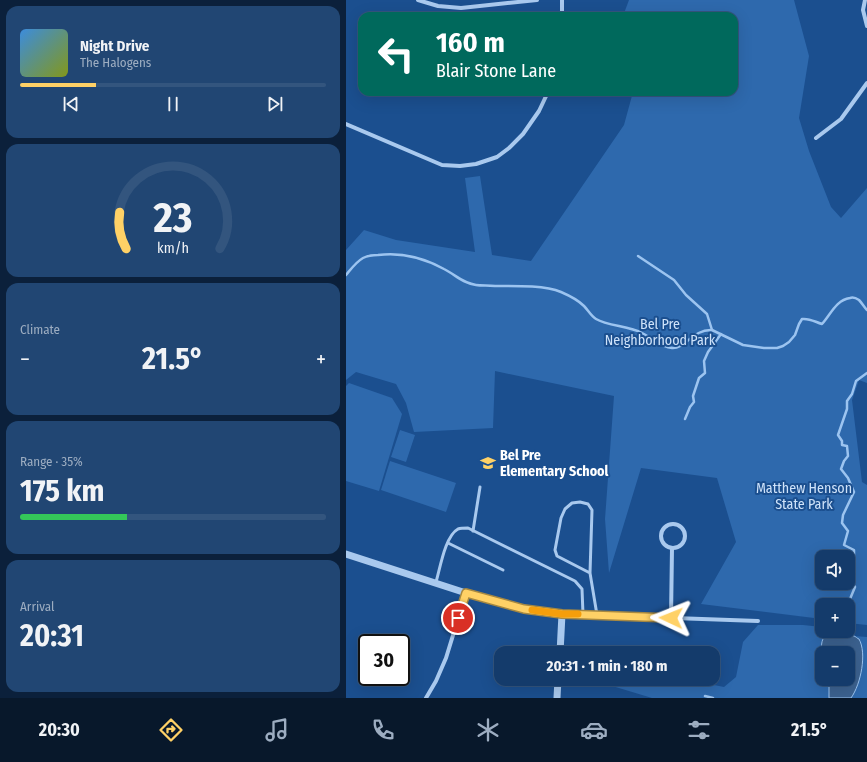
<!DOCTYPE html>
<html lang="en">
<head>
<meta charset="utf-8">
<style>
  body { margin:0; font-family:"Fira Sans Condensed",sans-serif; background:#214673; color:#f1f3f6; height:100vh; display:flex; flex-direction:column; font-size:15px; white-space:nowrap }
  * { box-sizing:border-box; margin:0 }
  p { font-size:13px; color:#9dadc1 }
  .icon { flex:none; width:22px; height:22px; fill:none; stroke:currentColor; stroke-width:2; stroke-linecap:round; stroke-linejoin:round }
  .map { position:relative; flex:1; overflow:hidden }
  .drawer { display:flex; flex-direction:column; gap:6px; padding:6px; background:#0b203b; width:346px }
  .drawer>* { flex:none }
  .guide { position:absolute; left:12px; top:12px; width:380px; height:84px; border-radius:12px; box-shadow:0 4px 16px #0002,0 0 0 1px #33557e; background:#00695c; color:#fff; overflow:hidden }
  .tools { position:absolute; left:469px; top:550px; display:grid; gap:8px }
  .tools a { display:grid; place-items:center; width:40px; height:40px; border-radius:8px; background:#143b6b; box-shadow:0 4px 16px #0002,0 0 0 1px #33557e; font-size:20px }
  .speed { position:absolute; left:12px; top:634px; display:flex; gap:8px; font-size:20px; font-weight:700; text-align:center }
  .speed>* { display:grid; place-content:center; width:52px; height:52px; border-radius:50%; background:#143b6b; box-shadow:0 4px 16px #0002,0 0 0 1px #33557e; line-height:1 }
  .speed .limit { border:2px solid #111; border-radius:6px; background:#fff; color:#111 }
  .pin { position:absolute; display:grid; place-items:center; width:34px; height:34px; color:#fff; margin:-17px; border:2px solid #fff; border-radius:50%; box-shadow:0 1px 4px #0007 }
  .me { position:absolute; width:44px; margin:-22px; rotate:272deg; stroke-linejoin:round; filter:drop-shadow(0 0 3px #0008) }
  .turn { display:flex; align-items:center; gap:14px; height:84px; padding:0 12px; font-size:18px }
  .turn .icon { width:52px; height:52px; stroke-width:2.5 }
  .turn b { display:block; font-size:28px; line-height:34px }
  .big { font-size:30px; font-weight:700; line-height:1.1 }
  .drawer .widget { flex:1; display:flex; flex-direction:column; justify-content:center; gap:6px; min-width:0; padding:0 14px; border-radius:12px; background:#214673 }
  .drawer .dial { align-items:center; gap:0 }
  .dial svg { height:104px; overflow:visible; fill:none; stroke:#33557e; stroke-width:7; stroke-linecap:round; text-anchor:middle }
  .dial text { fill:#f1f3f6; stroke:none }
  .song { display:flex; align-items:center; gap:12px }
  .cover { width:48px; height:48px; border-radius:6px; background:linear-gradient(135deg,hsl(210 70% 55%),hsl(70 70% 35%)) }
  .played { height:4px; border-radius:2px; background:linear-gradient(90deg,#ffd166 25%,#33557e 25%) }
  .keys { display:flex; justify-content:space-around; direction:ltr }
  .heat { display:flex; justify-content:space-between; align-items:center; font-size:22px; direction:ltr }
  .charge { height:6px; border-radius:3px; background:linear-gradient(90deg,#34c759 35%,#33557e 0) }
  .trip { position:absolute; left:148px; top:646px; width:226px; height:40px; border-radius:12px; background:#143b6b; box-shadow:0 4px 16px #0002,0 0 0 1px #33557e; font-weight:700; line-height:40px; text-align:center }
  .dock { display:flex; height:64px; justify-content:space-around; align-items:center; background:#08182b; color:#9dadc1 }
  .dock .icon { width:28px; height:28px }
  .dock .selected { color:#ffd166 }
  .dock b { font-size:18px; color:#f1f3f6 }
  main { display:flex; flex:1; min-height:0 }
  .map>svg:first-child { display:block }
  .green { fill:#2e69ad; fill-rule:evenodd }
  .water { fill:#3c6290; stroke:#9cc4f0 }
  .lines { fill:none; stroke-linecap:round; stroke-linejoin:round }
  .stream { stroke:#9cc4f0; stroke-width:2.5 }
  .service { stroke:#a9c9ee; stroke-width:3 }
  .minor { stroke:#a9c9ee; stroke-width:4 }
  .tertiary { stroke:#a9c9ee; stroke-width:7 }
  .route-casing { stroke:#a68842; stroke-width:10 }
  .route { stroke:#ffd166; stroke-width:7 }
  .slow { stroke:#f59e0b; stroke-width:7 }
  .labels { text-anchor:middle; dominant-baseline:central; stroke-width:4; stroke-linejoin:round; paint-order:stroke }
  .park-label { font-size:14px; fill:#cfe3fa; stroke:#1b4f8f }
  .poi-label { font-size:14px; font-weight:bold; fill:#fff; stroke:#1b4f8f; text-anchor:start }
</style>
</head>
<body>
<main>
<section class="drawer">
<div class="widget">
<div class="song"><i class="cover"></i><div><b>Night Drive</b><p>The Halogens</p></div></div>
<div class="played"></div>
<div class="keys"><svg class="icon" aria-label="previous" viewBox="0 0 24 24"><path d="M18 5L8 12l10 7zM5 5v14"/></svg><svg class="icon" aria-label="pause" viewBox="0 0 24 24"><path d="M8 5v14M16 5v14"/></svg><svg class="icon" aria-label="next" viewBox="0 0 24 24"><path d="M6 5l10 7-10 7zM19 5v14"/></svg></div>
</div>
<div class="widget dial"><svg viewBox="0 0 100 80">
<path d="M14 69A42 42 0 1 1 86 69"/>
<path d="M14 69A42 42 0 0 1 9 41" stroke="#ffd166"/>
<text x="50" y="56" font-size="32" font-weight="700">23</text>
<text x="50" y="72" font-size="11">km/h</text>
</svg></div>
<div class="widget"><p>Climate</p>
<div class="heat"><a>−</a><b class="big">21.5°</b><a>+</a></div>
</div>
<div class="widget"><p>Range · 35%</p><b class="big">175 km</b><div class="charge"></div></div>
<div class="widget"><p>Arrival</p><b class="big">20:31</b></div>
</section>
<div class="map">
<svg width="521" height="698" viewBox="0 0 521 698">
  <rect width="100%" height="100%" fill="#1b4f8f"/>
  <g class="green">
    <path d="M 283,0 L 448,0 L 463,56 L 453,118 L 463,151 L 485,207 L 495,218 L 521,188 L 521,383 L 513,380 L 506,400 L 516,482 L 521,485 L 521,625 L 502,623 L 502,605 L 476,605 L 476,619 L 355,604 L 390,542 L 371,478 L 295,468 L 263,573 L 259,519 L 268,396 L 149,371 L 147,428 L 68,432 L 60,403 L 50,384 L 10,372 L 0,380 L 0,250 L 18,230 L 50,240 L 129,252 L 119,178 L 134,176 L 146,255 L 185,261 L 278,125 L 287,92 L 388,92 L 388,16 L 277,16 ZM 476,557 L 502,557 L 502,583 L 476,583 Z"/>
    <polygon points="3,383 46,398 56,414 33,491 0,481 0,386"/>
    <polygon points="54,430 69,435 60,462 45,457"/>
    <polygon points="44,461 110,483 100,512 35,490"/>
    <path d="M 412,625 L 457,625 L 476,627 L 476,631 L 487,631 L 489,634 L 480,635 L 515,641 L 508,636 L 521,637 L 521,698 L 306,698 L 263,685 L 265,679 L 319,679 L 339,687 L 344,679 L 357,679 L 363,684 L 378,687 L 390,677 L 397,642 ZM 476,653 L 502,653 L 502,679 L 476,679 Z"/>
  </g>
  <path class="water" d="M 489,634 C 495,634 502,634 508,636 C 509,636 512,639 513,639 C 521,653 515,684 505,698 L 483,698 L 483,687 L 479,679 L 502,679 L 502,653 L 476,653 C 475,648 475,640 479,636 C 481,634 486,634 489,634 Z"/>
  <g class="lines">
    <g class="stream">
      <polyline points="292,256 328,280 340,295 361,314 366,330"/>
      <path d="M 0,275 C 5,269 10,262 17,258 C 21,256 27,255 32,255 C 55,252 78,258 98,269 C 110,275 116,283 130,285 C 136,286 143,285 149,286 C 167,286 198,285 215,292 C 222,295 232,300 238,306 C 242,310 245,316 250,319 C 262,326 283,326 296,333 C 306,338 315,347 326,348 C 339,349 347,329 366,330 L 397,345 L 418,348 L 431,348 L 437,346 L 443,342 L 449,335 L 453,324 L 456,319 C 464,318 469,322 476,324 C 485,314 490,300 504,298 C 507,297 510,298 513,300 C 516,303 518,307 521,310"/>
      <polyline points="339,419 344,407 348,402 347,396 353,378 359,373 358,361 362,352 375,334"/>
      <polyline points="504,625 504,599 509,587 503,578 507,571 504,560 508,556 508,550 498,545 502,531 496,523 497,515 508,492 502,478 495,469 498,461 502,456 501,446 496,445 496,441 492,435 501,409 501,401 506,394 510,381 521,373"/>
      <polyline points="359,696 367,698"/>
    </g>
    <g class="service">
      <polyline points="127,531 134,487"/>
      <polyline points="102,543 157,570"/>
      <polyline points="244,573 211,556 209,550 215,518 219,509 226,503 234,502 242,504 246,510 244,573 251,615"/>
      <path d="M 90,582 C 94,569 99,536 112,529 C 115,528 119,528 122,528 L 229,581 L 236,589 L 237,614"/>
    </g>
    <g class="minor">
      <polyline points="72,0 92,6 115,8 191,0"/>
      <polyline points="519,0 517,10 521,26"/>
      <polyline points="216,16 216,0"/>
      <polyline points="0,124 96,165 114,166 130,164 151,157 163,148 177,134 193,111 202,92"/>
      <polyline points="470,138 495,119 521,83"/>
      <circle cx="327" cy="536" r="12"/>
      <polyline points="216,614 412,621"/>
      <polyline points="325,618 326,548"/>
      <polyline points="80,698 90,681 100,658 120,593"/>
    </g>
    <g class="tertiary">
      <polyline points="0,554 120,593 178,609 216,614 214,653"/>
      <polyline points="211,698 212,679"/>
    </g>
  </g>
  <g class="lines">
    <g class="route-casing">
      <polyline id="route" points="112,618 120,593 178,609 216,614 325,618"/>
    </g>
    <use href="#route" class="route"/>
    <polyline class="slow" points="186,610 216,614 232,614"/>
  </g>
  <defs>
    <g id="school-bare" transform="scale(1.2)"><path d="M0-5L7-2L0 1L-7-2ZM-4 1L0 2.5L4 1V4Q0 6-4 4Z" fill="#ffd166" stroke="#1b4f8f" stroke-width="2.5" paint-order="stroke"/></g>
  </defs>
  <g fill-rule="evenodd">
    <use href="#school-bare" x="142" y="463"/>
  </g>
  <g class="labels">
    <g class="park-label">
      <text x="314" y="324">Bel Pre<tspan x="314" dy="16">Neighborhood Park</tspan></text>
      <text x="458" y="488">Matthew Henson<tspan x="458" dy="16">State Park</tspan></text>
    </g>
    <g class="poi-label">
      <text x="154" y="455">Bel Pre<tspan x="154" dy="16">Elementary School</tspan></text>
    </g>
  </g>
</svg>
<div class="tools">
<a><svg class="icon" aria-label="sound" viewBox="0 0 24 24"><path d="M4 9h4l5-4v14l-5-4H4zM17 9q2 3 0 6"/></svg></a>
<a>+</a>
<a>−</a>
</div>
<div class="speed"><div class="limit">30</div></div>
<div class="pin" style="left:112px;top:618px;background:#d93025"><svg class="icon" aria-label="arrive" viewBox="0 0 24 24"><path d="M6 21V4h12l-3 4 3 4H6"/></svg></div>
<svg class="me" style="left:325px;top:618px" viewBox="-20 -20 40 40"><path d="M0-17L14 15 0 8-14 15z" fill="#ffd166" stroke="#fff" stroke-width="4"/></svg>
<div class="trip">20:31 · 1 min · 180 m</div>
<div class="guide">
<div class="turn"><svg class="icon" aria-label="left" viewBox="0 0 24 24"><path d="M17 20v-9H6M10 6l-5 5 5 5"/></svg><div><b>160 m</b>Blair Stone Lane</div></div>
</div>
</div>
</main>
<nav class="dock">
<b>20:30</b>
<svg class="icon selected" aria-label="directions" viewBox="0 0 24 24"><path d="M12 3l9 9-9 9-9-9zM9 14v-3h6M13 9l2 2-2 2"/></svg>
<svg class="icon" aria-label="music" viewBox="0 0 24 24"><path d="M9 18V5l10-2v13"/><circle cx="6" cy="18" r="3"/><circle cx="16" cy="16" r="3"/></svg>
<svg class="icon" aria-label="phone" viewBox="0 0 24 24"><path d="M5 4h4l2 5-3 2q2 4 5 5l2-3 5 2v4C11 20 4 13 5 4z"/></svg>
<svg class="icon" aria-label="climate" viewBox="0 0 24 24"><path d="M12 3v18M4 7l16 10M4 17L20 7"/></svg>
<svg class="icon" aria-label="car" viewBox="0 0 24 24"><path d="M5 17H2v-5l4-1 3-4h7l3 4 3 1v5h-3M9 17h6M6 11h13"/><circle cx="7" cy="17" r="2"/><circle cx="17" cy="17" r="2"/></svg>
<svg class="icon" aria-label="filters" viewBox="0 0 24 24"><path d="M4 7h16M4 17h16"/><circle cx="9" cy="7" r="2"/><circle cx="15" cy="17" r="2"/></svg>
<b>21.5°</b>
</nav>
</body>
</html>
